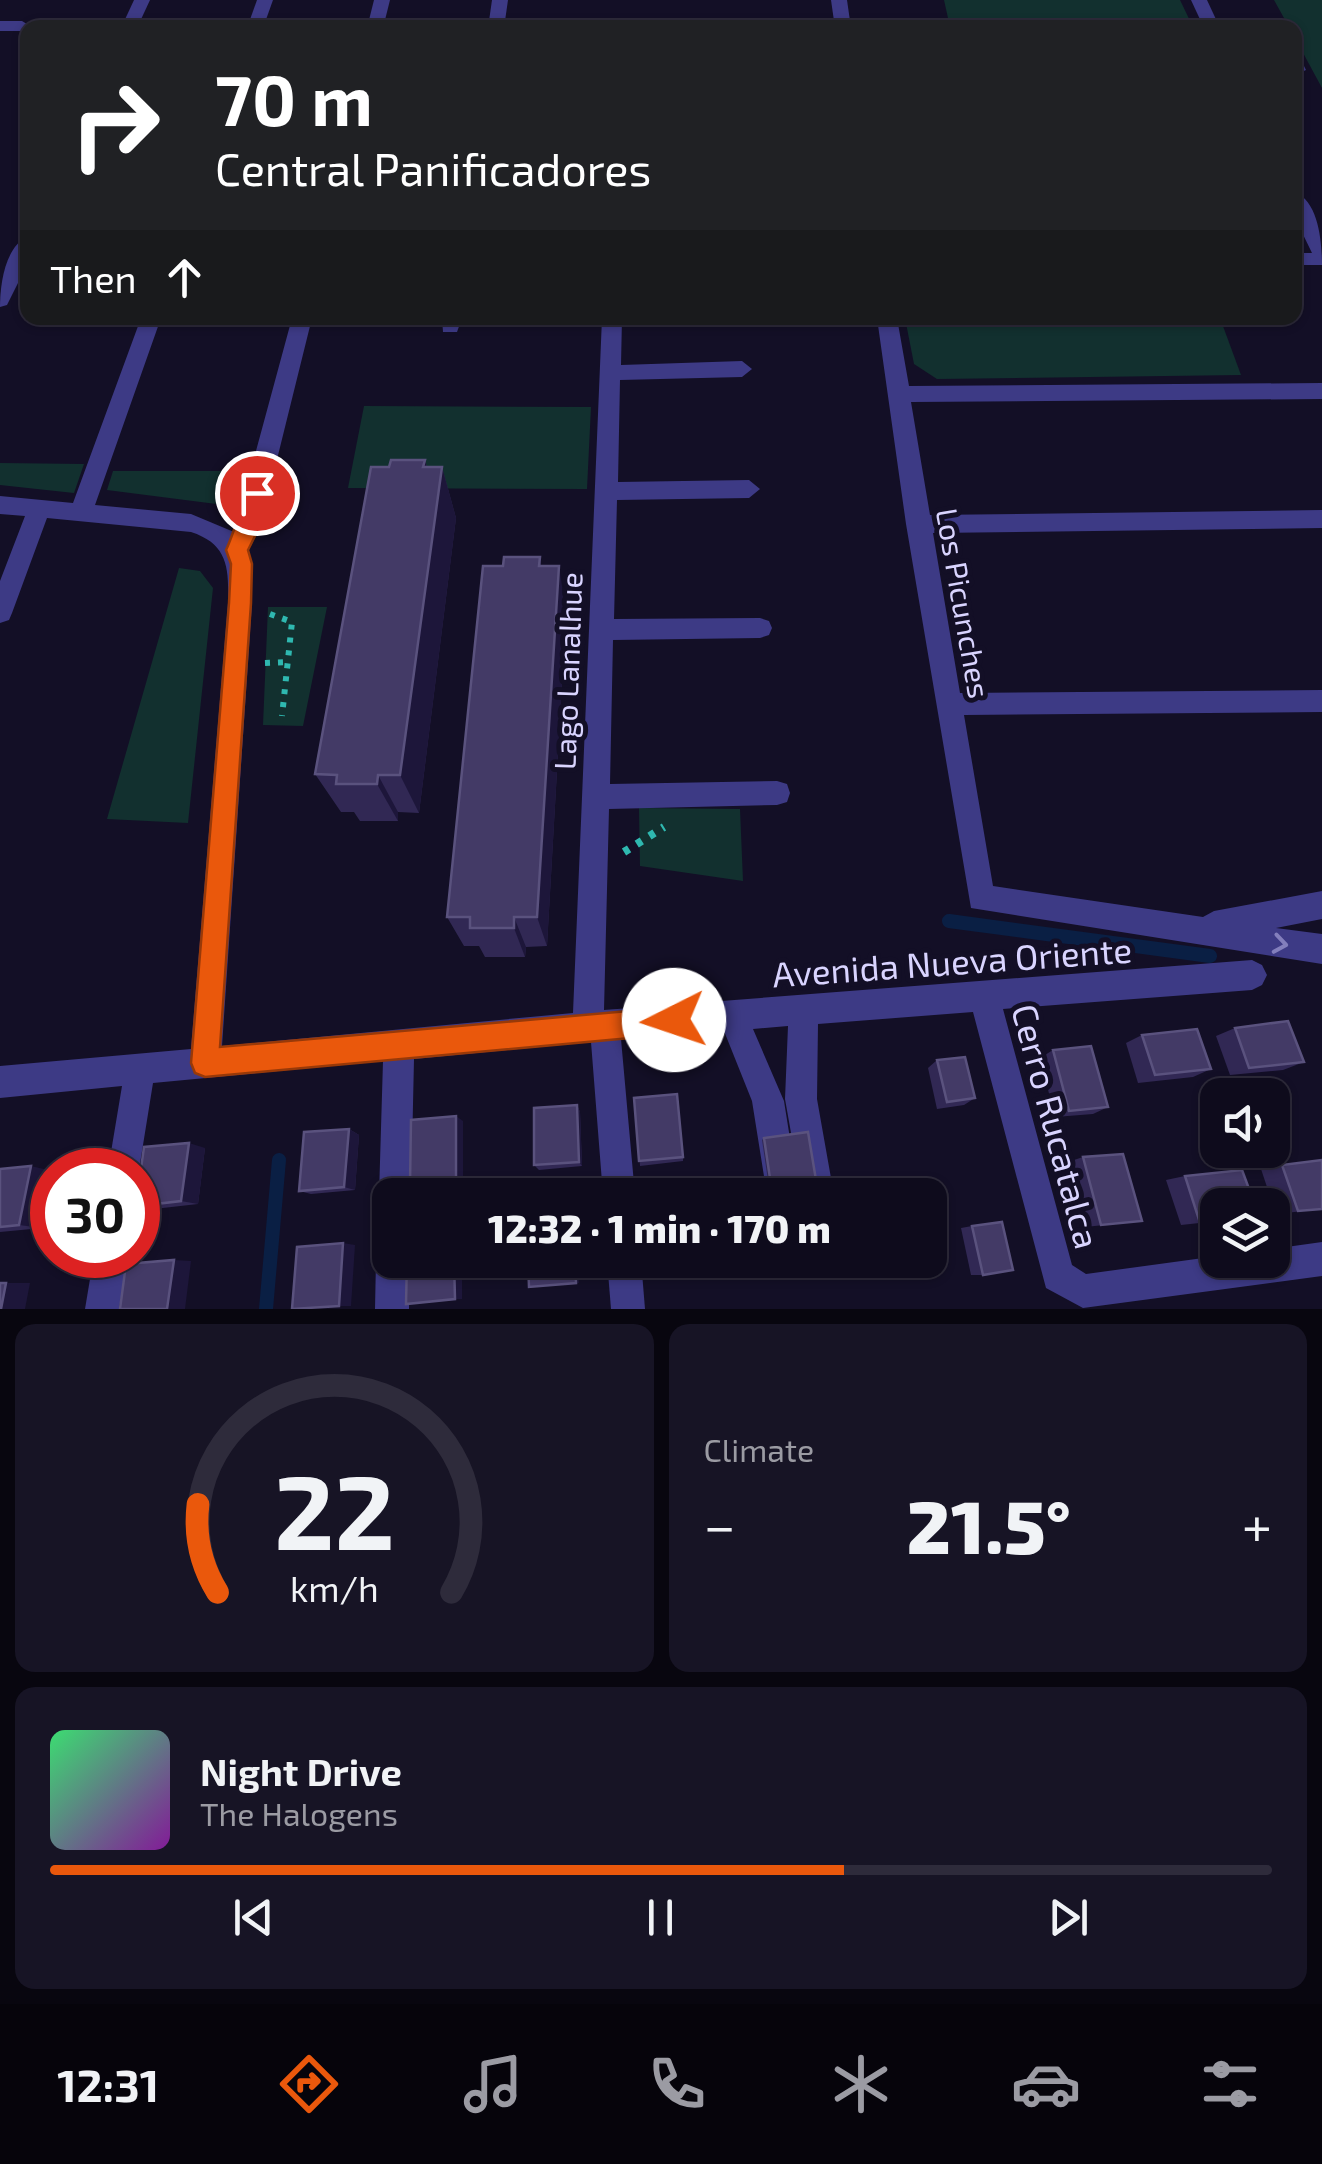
<!DOCTYPE html>
<html lang="en">
<head>
<meta charset="utf-8">
<style>
  body { margin:0; font-family:"Exo 2",sans-serif; background:#171425; color:#f1f3f6; height:100vh; display:flex; flex-direction:column; font-size:38px; white-space:nowrap }
  * { box-sizing:border-box; margin:0 }
  p { font-size:32px; color:#9b9ba3 }
  .icon { flex:none; width:55px; height:55px; fill:none; stroke:currentColor; stroke-width:2; stroke-linecap:round; stroke-linejoin:round }
  .map { position:relative; height:1309px; overflow:hidden }
  .details { display:flex; flex-direction:column; gap:15px; padding:15px; background:#08060f; flex:1 }
  .details>* { flex:none }
  .banner { position:absolute; left:20px; top:20px; width:1282px; height:305px; border-radius:20px; box-shadow:0 2px 8px #0004,0 0 0 2px #2e2b3b; background:#202124; color:#fff; overflow:hidden }
  .buttons { position:absolute; left:1200px; top:1078px; display:grid; gap:20px }
  .buttons a { display:grid; place-items:center; width:90px; height:90px; border-radius:20px; background:#0e0b1c; box-shadow:0 2px 8px #0004,0 0 0 2px #2e2b3b; font-size:50px }
  .speed { position:absolute; left:30px; top:1148px; display:flex; gap:20px; font-size:50px; font-weight:700; text-align:center }
  .speed>* { display:grid; place-content:center; width:130px; height:130px; border-radius:50%; background:#0e0b1c; box-shadow:0 2px 8px #0004,0 0 0 2px #2e2b3b; line-height:1 }
  .speed .limit { border:15px solid #d22; background:#fff; color:#111 }
  .pin { position:absolute; display:grid; place-items:center; width:85px; height:85px; color:#fff; margin:-42px; border:5px solid #fff; border-radius:50%; box-shadow:0 2px 10px #0007 }
  .me { position:absolute; width:110px; margin:-55px; rotate:266deg; stroke-linejoin:round; filter:drop-shadow(0 0 8px #0008) }
  .turn { display:flex; align-items:center; gap:35px; height:210px; padding:0 30px; font-size:45px }
  .turn .icon { width:130px; height:130px; stroke-width:2.5 }
  .turn b { display:block; font-size:70px; line-height:85px }
  .then { display:flex; align-items:center; height:95px; padding:0 30px; background:#0003; gap:20px; font-size:38px }
  .big { font-size:75px; font-weight:800; line-height:1.1 }
  .details .card { flex:1; display:flex; flex-direction:column; justify-content:center; gap:15px; min-width:0; padding:0 35px; border-radius:20px; background:#171425 }
  .details .dial { align-items:center; gap:0 }
  .dial svg { height:260px; overflow:visible; fill:none; stroke:#2e2b3b; stroke-width:7; stroke-linecap:round; text-anchor:middle }
  .dial text { fill:#f1f3f6; stroke:none }
  .song { display:flex; align-items:center; gap:30px }
  .cover { width:120px; height:120px; border-radius:15px; background:linear-gradient(135deg,hsl(140 70% 55%),hsl(290 70% 35%)) }
  .played { height:10px; border-radius:5px; background:linear-gradient(90deg,#ea580c 65%,#2e2b3b 65%) }
  .keys { display:flex; justify-content:space-around; direction:ltr }
  .heat { display:flex; justify-content:space-between; align-items:center; font-size:55px; direction:ltr }
  .details .tiles { flex:1; display:grid; gap:15px; grid-template-columns:1fr 1fr }
  .card:last-child { grid-column:span 2 }
  .trip { position:absolute; left:372px; top:1178px; width:575px; height:100px; border-radius:20px; background:#0e0b1c; box-shadow:0 2px 8px #0004,0 0 0 2px #2e2b3b; font-weight:800; line-height:100px; text-align:center }
  .dock { display:flex; height:160px; justify-content:space-around; align-items:center; background:#06040b; color:#9b9ba3 }
  .dock .icon { width:70px; height:70px }
  .dock .current { color:#ea580c }
  .dock b { font-size:45px; color:#f1f3f6 }
  .map>svg:first-child { display:block }
  .green { fill:#12302f }
  .lines { fill:none; stroke-linecap:round; stroke-linejoin:round }
  .stream { stroke:#0a1f44; stroke-width:14 }
  .path-far1 { stroke:#2fb8b0; stroke-width:6; stroke-dasharray:5 8; stroke-linecap:butt }
  .path { stroke:#2fb8b0; stroke-width:8; stroke-dasharray:6 9; stroke-linecap:butt }
  .minor { fill:#3d3a85; fill-rule:evenodd }
  .wall { fill:#312854 }
  .shaded-wall { fill:#1d163a }
  .building { fill:#433a66; stroke:#5a527e; stroke-width:2.5 }
  .oneway { stroke:#837fbc }
  .route { fill:#ea580c; stroke:#983908; stroke-width:2.5 }
  .labels { text-anchor:middle; dominant-baseline:central; stroke-width:10; stroke-linejoin:round; paint-order:stroke }
  .street-label { font-size:30px; fill:#d9d4ff; stroke:#130f26 }
  .near-street-label { font-size:35px; fill:#d9d4ff; stroke:#130f26 }
</style>
</head>
<body>
<div class="map">
<svg width="1322" height="1309" viewBox="0 0 1322 1309">
  <rect width="100%" height="100%" fill="#130f26"/>
  <g class="green">
    <polygon points="944,0 1180,0 1193,27 950,27"/>
    <polygon points="1274,0 1322,0 1322,88 1295,38 1295,28 1289,27"/>
    <polygon points="905,318 1220,318 1241,375 937,379 914,364"/>
    <polygon points="364,406 591,407 587,489 348,488"/>
    <polygon points="0,463 84,464 74,493 0,485"/>
    <polygon points="113,471 242,471 232,506 107,490"/>
    <polygon points="179,568 200,571 213,588 188,823 107,819"/>
    <polygon points="268,607 327,607 303,726 263,725"/>
    <polygon points="639,808 740,809 743,881 640,866"/>
  </g>
  <g class="lines">
    <g class="stream">
      <polyline points="949,921 1210,956"/>
      <polyline points="266,1309 279,1160"/>
    </g>
    <g class="path-far1">
      <polyline points="270,614 292,622 282,716"/>
      <polyline points="265,663 288,662"/>
    </g>
    <polyline class="path" points="624,852 664,827"/>
    <g class="minor">
      <polygon points="134,0 150,0 137,28 121,28"/>
      <polygon points="257,0 273,0 263,28 247,28"/>
      <polygon points="374,0 390,0 383,28 367,28"/>
      <polygon points="492,0 508,0 504,28 488,28"/>
      <polygon points="831,0 847,0 851,28 835,28"/>
      <polygon points="1191,0 1207,0 1220,28 1204,28"/>
      <polygon points="622,19 721,19 729,24 726,28 616,27 616,21"/>
      <polygon points="0,21 22,21 30,26 22,31 0,31"/>
      <polygon points="1295,65 1304,66 1306,70 1295,75"/>
      <path d="M 1295,192 C 1319,202 1322,243 1322,265 L 1295,265 L 1295,253 L 1312,253 L 1295,218 Z"/>
      <path d="M 28,236 L 28,263 L 7,305 L 0,307 C 0,284 5,247 28,236 Z"/>
      <path d="M 141,318 L 161,318 L 95,505 L 191,514 L 234,532 L 292,318 L 312,318 L 260,528 L 247,553 L 252,603 L 222,1046 L 573,1013 L 602,318 L 622,318 L 621,365 L 742,361 L 752,369 L 742,377 L 620,380 L 618,482 L 749,480 L 760,489 L 749,498 L 617,500 L 614,619 L 760,618 L 769,621 L 772,628 L 769,635 L 760,638 L 613,640 L 610,784 L 777,781 L 787,784 L 790,793 L 787,802 L 777,805 L 609,809 L 604,1010 L 1252,960 L 1262,965 L 1267,975 L 1262,985 L 1252,990 L 1003,1009 L 1072,1265 L 1086,1274 L 1218,1256 L 1218,1260 L 1272,1260 L 1272,1249 L 1322,1242 L 1322,1276 L 1083,1308 L 1046,1288 L 973,1012 L 818,1024 L 817,1099 L 834,1195 L 802,1195 L 785,1099 L 788,1026 L 753,1029 L 784,1101 L 799,1195 L 767,1195 L 752,1101 L 724,1031 L 621,1039 L 635,1195 L 603,1195 L 591,1042 L 414,1059 L 411,1195 L 390,1195 L 390,1209 L 383,1207 L 379,1195 L 383,1061 L 153,1083 L 138,1176 L 138,1170 L 108,1170 L 122,1086 L 0,1098 L 0,1066 L 191,1049 L 228,603 C 229,568 228,544 191,532 L 47,518 L 12,613 L 9,620 L 0,623 L 0,581 L 25,516 L 0,514 L 0,496 L 73,503 Z"/>
      <polygon points="442,318 462,318 457,332 443,332"/>
      <polygon points="877,318 897,318 909,386 1322,383 1322,399 911,402 930,515 1322,510 1322,528 933,533 960,693 1322,690 1322,712 964,715 993,886 1203,917 1214,911 1322,891 1322,919 1276,928 1322,934 1322,964 971,908 906,524"/>
      <polygon points="390,1244 390,1260 410,1260 409,1309 375,1309 376,1260 381,1248"/>
      <polygon points="94,1255 128,1255 119,1309 85,1309"/>
      <polygon points="607,1260 641,1260 645,1309 611,1309"/>
    </g>
  </g>
  <g class="wall">
    <polygon points="425,460 427,467 442,467 456,518 419,813 398,812 398,821 360,821 354,812 341,812 315,774 389,467"/>
    <polygon points="540,557 541,566 566,613 547,946 526,947 525,957 485,957 479,946 464,946 447,917 503,566"/>
    <polygon points="1235,1028 1304,1062 1283,1070 1230,1075 1216,1036"/>
    <polygon points="1142,1035 1211,1069 1193,1077 1138,1083 1126,1043"/>
    <polygon points="1053,1050 1108,1107 1093,1114 1055,1117 1040,1058"/>
    <polygon points="937,1060 975,1098 964,1105 937,1109 928,1068"/>
    <polygon points="634,1098 683,1157 683,1161 640,1166"/>
    <polygon points="577,1105 580,1112 582,1166 539,1170 534,1165"/>
    <polygon points="463,1121 463,1183 419,1188 410,1185"/>
    <polygon points="349,1129 359,1135 355,1190 311,1194 299,1191"/>
    <polygon points="764,1138 816,1180 813,1182 769,1187 762,1140"/>
    <polygon points="205,1148 198,1204 154,1209 138,1206"/>
    <polygon points="1083,1157 1142,1221 1085,1227 1068,1162"/>
    <polygon points="1282,1165 1322,1209 1276,1214 1261,1169"/>
    <polygon points="0,1169 42,1228 0,1232"/>
    <polygon points="1185,1176 1218,1221 1181,1225 1166,1180"/>
    <polygon points="972,1226 983,1275 971,1275 961,1228"/>
  </g>
  <g class="shaded-wall">
    <polygon points="425,460 437,504 442,467 456,518 419,813 400,775"/>
    <polygon points="559,566 566,613 547,946 537,917"/>
    <polygon points="378,775 398,812 398,821 377,784"/>
    <polygon points="514,917 526,947 525,957 514,928"/>
    <polygon points="577,1105 580,1112 582,1166 579,1162"/>
    <polygon points="456,1116 463,1121 463,1183 456,1179"/>
    <polygon points="349,1129 359,1135 355,1190 344,1187"/>
    <polygon points="189,1143 205,1148 198,1204 181,1201"/>
    <polygon points="31,1166 52,1171 42,1228 19,1225"/>
    <polygon points="343,1243 355,1245 351,1306 339,1306"/>
    <polygon points="174,1260 191,1261 185,1309 167,1309"/>
    <polygon points="454,1260 462,1260 462,1299 455,1299"/>
    <polygon points="575,1260 578,1260 579,1283 576,1283"/>
    <polygon points="6,1283 30,1283 25,1309 1,1309"/>
  </g>
  <g class="building">
    <polygon points="391,460 425,460 423,467 442,467 400,775 378,775 377,784 336,784 337,775 315,774 371,467 389,467"/>
    <polygon points="504,557 540,557 539,566 559,566 537,917 514,917 514,928 470,928 470,917 447,917 483,566 503,566"/>
    <polygon points="1288,1021 1304,1062 1249,1068 1235,1028"/>
    <polygon points="1197,1029 1211,1069 1155,1075 1142,1035"/>
    <polygon points="1091,1046 1108,1107 1069,1111 1053,1050"/>
    <polygon points="965,1057 975,1098 947,1102 937,1060"/>
    <polygon points="677,1094 683,1157 639,1161 634,1098"/>
    <polygon points="577,1105 579,1162 534,1165 534,1108"/>
    <polygon points="456,1116 456,1179 410,1185 411,1120"/>
    <polygon points="349,1129 344,1187 299,1191 304,1132"/>
    <polygon points="808,1132 816,1180 771,1185 764,1138"/>
    <polygon points="189,1143 181,1201 138,1206 138,1190 144,1147"/>
    <polygon points="1123,1154 1142,1221 1101,1225 1083,1157"/>
    <polygon points="1322,1160 1322,1209 1298,1211 1282,1165"/>
    <polygon points="31,1166 19,1225 0,1227 0,1169"/>
    <polygon points="1242,1170 1255,1205 1218,1205 1218,1221 1200,1223 1185,1176"/>
    <polygon points="1002,1222 1013,1270 983,1275 972,1226"/>
    <polygon points="343,1243 339,1306 292,1309 297,1247"/>
    <polygon points="174,1260 167,1309 120,1309 126,1264"/>
    <polygon points="407,1260 454,1260 455,1299 406,1304"/>
    <polygon points="528,1260 575,1260 576,1283 529,1287"/>
    <polygon points="648,1260 695,1260 696,1272 649,1277"/>
    <polygon points="0,1283 6,1283 1,1309 0,1309"/>
  </g>
  <defs><path id="oneway-chevron" d="M-2-3.5L2.5 0L-2 3.5" fill="none" stroke-width="1.6" stroke-linecap="round" stroke-linejoin="round" transform="scale(2.5)"/></defs>
  <use class="oneway" href="#oneway-chevron" transform="translate(1280 944) rotate(9)"/>
  <path class="route" d="M 257,485 L 268,493 L 259,528 L 248,550 L 252,564 L 251,603 L 220,1047 L 674,1007 L 683,1011 L 687,1020 L 683,1030 L 674,1034 L 205,1077 L 195,1073 L 191,1063 L 229,603 L 231,564 L 226,550 C 234,534 245,490 257,485 Z"/>
  <g class="labels">
    <g class="street-label">
      <text transform="translate(964 603) rotate(80)">Los Picunches</text>
      <text transform="translate(567 671) rotate(-88)">Lago Lanalhue</text>
    </g>
    <g class="near-street-label">
      <text transform="translate(952 961) rotate(-4)">Avenida Nueva Oriente</text>
      <text transform="translate(1057 1126) rotate(75)">Cerro Rucatalca</text>
    </g>
  </g>
</svg>
<div class="buttons">
<a><svg class="icon" aria-label="sound" viewBox="0 0 24 24"><path d="M4 9h4l5-4v14l-5-4H4zM17 9q2 3 0 6"/></svg></a>
<a><svg class="icon" aria-label="layers" viewBox="0 0 24 24"><path d="M12 4l9 5-9 5-9-5zM3 14l9 5 9-5"/></svg></a>
</div>
<div class="speed"><div class="limit">30</div></div>
<div class="pin" style="left:257px;top:493px;background:#d93025"><svg class="icon" aria-label="arrive" viewBox="0 0 24 24"><path d="M6 21V4h12l-3 4 3 4H6"/></svg></div>
<svg class="me" style="left:674px;top:1020px" viewBox="-20 -20 40 40"><circle r="19" fill="#fff"/><path d="M0-13L10 11 0 6-10 11z" fill="#ea580c"/></svg>
<div class="trip">12:32 · 1 min · 170 m</div>
<div class="banner">
<div class="turn"><svg class="icon" aria-label="right" viewBox="0 0 24 24"><path d="M7 20v-9h11M14 6l5 5-5 5"/></svg><div><b>70 m</b>Central Panificadores</div></div>
<div class="then">Then<svg class="icon" aria-label="ahead" viewBox="0 0 24 24"><path d="M12 20V5M6 11l6-6 6 6"/></svg></div>
</div>
</div>
<section class="details">
<div class="tiles">
<div class="card dial"><svg viewBox="0 0 100 80">
<path d="M14 69A42 42 0 1 1 86 69"/>
<path d="M14 69A42 42 0 0 1 8 42" stroke="#ea580c"/>
<text x="50" y="56" font-size="32" font-weight="700">22</text>
<text x="50" y="72" font-size="11">km/h</text>
</svg></div>
<div class="card"><p>Climate</p>
<div class="heat"><a>−</a><b class="big">21.5°</b><a>+</a></div>
</div>
<div class="card">
<div class="song"><i class="cover"></i><div><b>Night Drive</b><p>The Halogens</p></div></div>
<div class="played"></div>
<div class="keys"><svg class="icon" aria-label="previous" viewBox="0 0 24 24"><path d="M18 5L8 12l10 7zM5 5v14"/></svg><svg class="icon" aria-label="pause" viewBox="0 0 24 24"><path d="M8 5v14M16 5v14"/></svg><svg class="icon" aria-label="next" viewBox="0 0 24 24"><path d="M6 5l10 7-10 7zM19 5v14"/></svg></div>
</div>
</div>
</section>
<nav class="dock">
<b>12:31</b>
<svg class="icon current" aria-label="directions" viewBox="0 0 24 24"><path d="M12 3l9 9-9 9-9-9zM9 14v-3h6M13 9l2 2-2 2"/></svg>
<svg class="icon" aria-label="music" viewBox="0 0 24 24"><path d="M9 18V5l10-2v13"/><circle cx="6" cy="18" r="3"/><circle cx="16" cy="16" r="3"/></svg>
<svg class="icon" aria-label="phone" viewBox="0 0 24 24"><path d="M5 4h4l2 5-3 2q2 4 5 5l2-3 5 2v4C11 20 4 13 5 4z"/></svg>
<svg class="icon" aria-label="climate" viewBox="0 0 24 24"><path d="M12 3v18M4 7l16 10M4 17L20 7"/></svg>
<svg class="icon" aria-label="car" viewBox="0 0 24 24"><path d="M5 17H2v-5l4-1 3-4h7l3 4 3 1v5h-3M9 17h6M6 11h13"/><circle cx="7" cy="17" r="2"/><circle cx="17" cy="17" r="2"/></svg>
<svg class="icon" aria-label="filters" viewBox="0 0 24 24"><path d="M4 7h16M4 17h16"/><circle cx="9" cy="7" r="2"/><circle cx="15" cy="17" r="2"/></svg>
</nav>
</body>
</html>
